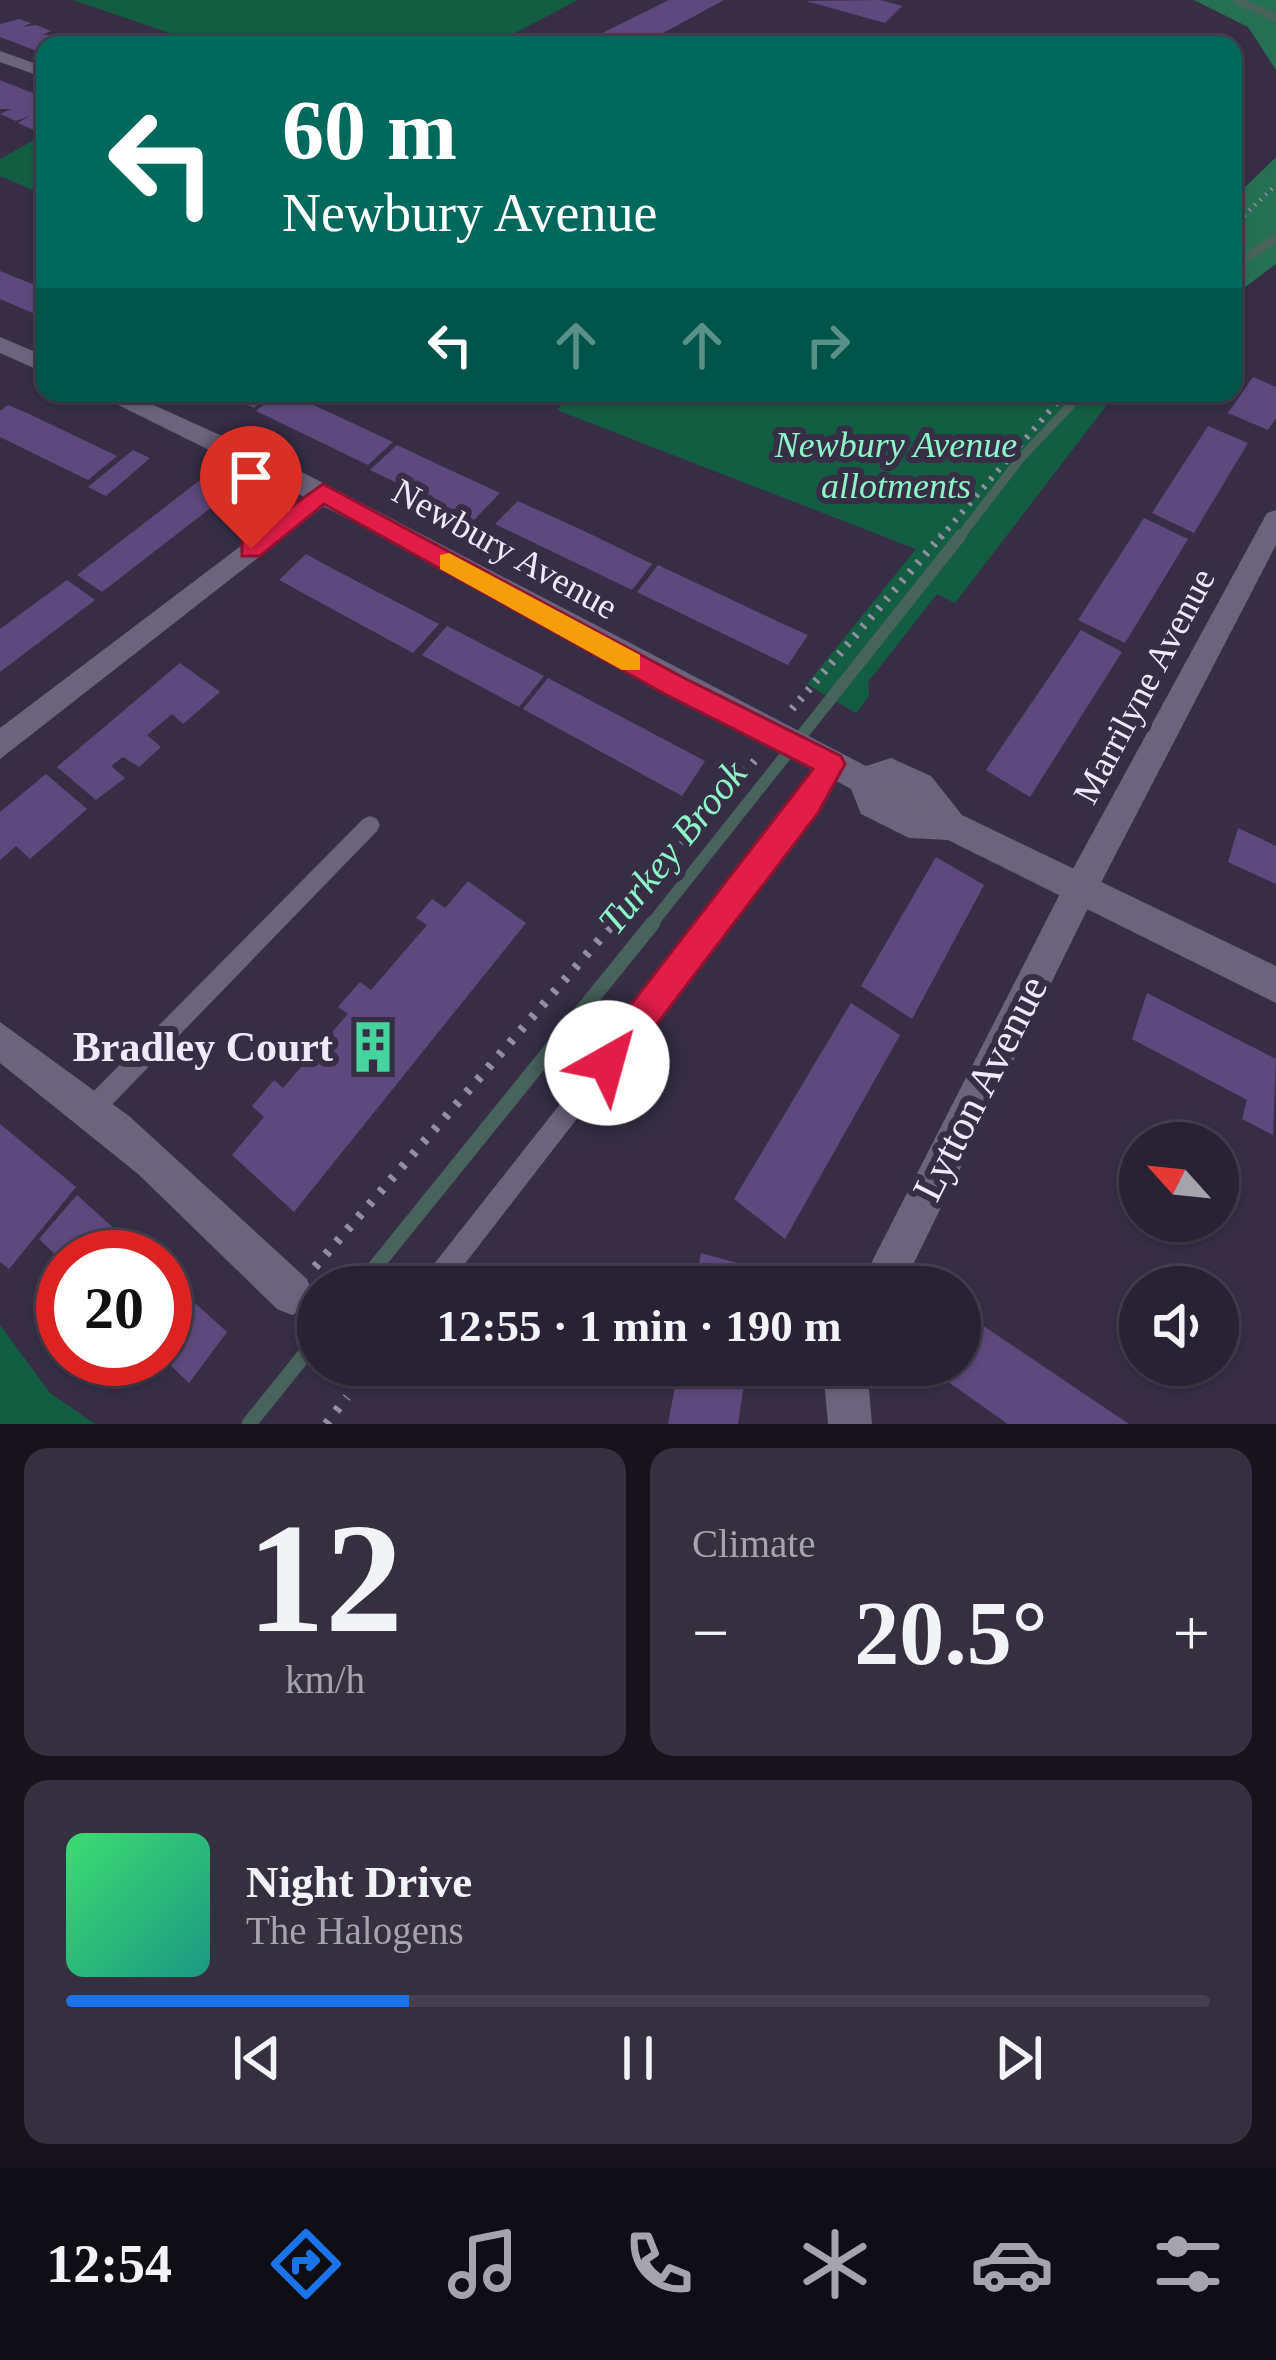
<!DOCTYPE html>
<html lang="en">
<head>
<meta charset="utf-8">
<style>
  body { margin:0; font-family:"Times New Roman",serif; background:#352f40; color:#f1f3f6; height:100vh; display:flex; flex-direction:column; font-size:45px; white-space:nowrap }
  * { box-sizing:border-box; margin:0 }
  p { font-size:39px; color:#a5a4ac }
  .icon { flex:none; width:66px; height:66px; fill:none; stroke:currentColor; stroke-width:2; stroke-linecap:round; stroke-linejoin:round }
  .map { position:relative; height:1424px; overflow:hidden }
  .sheet { display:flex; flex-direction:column; gap:24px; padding:24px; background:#17131d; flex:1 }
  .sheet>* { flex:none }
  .hud { position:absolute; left:36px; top:36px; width:1206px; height:366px; border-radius:24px; box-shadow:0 3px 9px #0004,0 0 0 3px #453f4f; background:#00695c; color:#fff; overflow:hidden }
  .needle { width:78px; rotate:297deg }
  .fabs { position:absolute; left:1119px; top:1122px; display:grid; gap:24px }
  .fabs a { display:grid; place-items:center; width:120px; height:120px; border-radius:50%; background:#292234; box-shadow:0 3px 9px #0004,0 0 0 3px #453f4f; font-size:60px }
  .speed { position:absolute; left:36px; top:1230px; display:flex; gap:24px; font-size:60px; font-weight:700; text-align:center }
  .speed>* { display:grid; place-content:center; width:156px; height:156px; border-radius:50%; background:#292234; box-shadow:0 3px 9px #0004,0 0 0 3px #453f4f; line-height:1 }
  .speed .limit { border:18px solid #d22; background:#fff; color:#111 }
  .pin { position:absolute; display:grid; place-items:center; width:102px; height:102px; color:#fff; margin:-123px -51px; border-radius:50% 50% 50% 0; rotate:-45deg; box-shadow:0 0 12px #0007 }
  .pin .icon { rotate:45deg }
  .me { position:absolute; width:132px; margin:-66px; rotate:38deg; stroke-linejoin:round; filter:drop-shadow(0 0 9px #0008) }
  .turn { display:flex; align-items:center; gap:42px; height:252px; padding:0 48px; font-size:54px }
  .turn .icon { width:156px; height:156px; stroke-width:2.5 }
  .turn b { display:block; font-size:84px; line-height:102px }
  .lanes { display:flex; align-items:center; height:114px; padding:0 48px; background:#0003; justify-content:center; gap:60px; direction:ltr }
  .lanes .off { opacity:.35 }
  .big { font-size:90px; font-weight:800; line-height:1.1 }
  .sheet .widget { flex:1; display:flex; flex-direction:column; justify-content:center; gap:18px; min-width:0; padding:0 42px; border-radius:24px; background:#352f40 }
  .sheet .dial { align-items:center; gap:0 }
  .dial b { font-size:156px; line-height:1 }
  .song { display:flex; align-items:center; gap:36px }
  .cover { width:144px; height:144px; border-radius:18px; background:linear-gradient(135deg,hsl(140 70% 55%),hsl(170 70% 35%)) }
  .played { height:12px; border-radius:6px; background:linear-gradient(90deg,#1a73e8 30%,#453f4f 30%) }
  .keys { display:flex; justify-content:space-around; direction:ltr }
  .heat { display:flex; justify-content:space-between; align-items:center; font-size:66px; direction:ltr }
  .sheet .tiles { flex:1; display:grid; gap:24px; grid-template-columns:1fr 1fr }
  .widget:last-child { grid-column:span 2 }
  .trip { position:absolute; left:297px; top:1266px; width:684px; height:120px; border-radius:60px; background:#292234; box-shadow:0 3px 9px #0004,0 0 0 3px #453f4f; font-weight:800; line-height:120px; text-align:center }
  .tabs { display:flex; height:192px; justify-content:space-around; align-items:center; background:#100e15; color:#a5a4ac }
  .tabs .icon { width:84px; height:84px }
  .tabs .active { color:#1a73e8 }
  .tabs b { font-size:54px; color:#f1f3f6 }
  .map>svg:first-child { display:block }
  .green { fill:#135e43 }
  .forest { fill:#257053 }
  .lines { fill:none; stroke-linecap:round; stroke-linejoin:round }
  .stream-far3 { stroke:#48625c; stroke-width:8 }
  .stream-far2 { stroke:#48625c; stroke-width:9 }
  .stream-far1 { stroke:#48625c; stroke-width:12 }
  .stream { stroke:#48625c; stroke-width:15 }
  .building { fill:#5e497e }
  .path-far3 { stroke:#958ea2; stroke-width:4.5; stroke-dasharray:1.5 6; stroke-linecap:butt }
  .path-far2 { stroke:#958ea2; stroke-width:6; stroke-dasharray:3 8; stroke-linecap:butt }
  .path-far1 { stroke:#958ea2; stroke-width:8; stroke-dasharray:3 9; stroke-linecap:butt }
  .path { stroke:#958ea2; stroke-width:9; stroke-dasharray:4.5 12; stroke-linecap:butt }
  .service { fill:#6c637c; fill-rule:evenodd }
  .minor { fill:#6c637c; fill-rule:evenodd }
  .tertiary { fill:#6c637c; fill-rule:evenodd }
  .route { fill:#e11d48; stroke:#92132f; stroke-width:3 }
  .slow { fill:#f59e0b }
  .labels { text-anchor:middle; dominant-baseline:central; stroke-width:12; stroke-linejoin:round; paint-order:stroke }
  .park-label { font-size:36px; font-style:italic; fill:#8df6c8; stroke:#372e46 }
  .street-label { font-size:36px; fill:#efeafa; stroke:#372e46 }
  .water-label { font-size:39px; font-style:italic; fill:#8df6c7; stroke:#372e46 }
  .near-poi-label { font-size:42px; font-weight:bold; fill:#efeafa; stroke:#372e46; text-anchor:end }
  .near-street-label { font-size:42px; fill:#efeafa; stroke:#372e46 }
</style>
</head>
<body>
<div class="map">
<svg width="1276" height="1424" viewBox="0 0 1276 1424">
  <rect width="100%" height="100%" fill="#372e46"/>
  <g class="green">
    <polygon points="73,0 578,0 492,45 205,45"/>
    <polygon points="45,134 45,195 0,176 0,159"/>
    <polygon points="573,393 1116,393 955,603 937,594 868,682 869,696 856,713 807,684 916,549 557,410"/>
    <polygon points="0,1325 50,1393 95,1424 0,1424"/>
  </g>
  <g class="forest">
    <polygon points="1194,0 1276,0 1276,70 1248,27"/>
    <polygon points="1276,157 1276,264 1233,296 1233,199"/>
  </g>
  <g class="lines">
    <polyline class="stream-far3" points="1237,0 1276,18"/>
    <g class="stream-far2">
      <polyline points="1233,265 1276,239"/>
      <polyline points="959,538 1020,459 1082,393"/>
    </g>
    <polyline class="stream-far1" points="650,926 961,535"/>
    <g class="stream">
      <polyline points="359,1287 653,923"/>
      <polyline points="249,1424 318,1338"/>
    </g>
  </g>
  <g class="building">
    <polygon points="669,0 724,0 641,45 578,45"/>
    <polygon points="880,0 902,6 885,23 806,1"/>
    <polygon points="19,19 31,23 22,27 36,25 51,31 42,35 61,35 50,40 55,42 67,36 79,41 45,45 45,54 0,37 0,24"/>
    <polygon points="0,80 45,98 45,124 34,130 18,123 29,116 16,121 0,114 11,109 0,109"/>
    <polygon points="0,271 45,289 45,307 35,314 0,299"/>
    <polygon points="1253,377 1276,387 1276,418 1268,430 1228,413"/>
    <polygon points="220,393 270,393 254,408"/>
    <polygon points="278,393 288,393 393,442 368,465 256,411"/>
    <polygon points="8,405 27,413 117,456 88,480 0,437 0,411"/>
    <polygon points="1208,426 1248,443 1194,533 1152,513"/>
    <polygon points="397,445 437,464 500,493 474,520 370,470"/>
    <polygon points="133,450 150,458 106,496 88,487"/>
    <polygon points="204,477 230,493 102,592 77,575"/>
    <polygon points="518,501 584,531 652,564 632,590 495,524"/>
    <polygon points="1144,518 1188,539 1125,643 1078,620"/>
    <polygon points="306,554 337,571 439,624 413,653 279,580"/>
    <polygon points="658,565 781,623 808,635 788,665 637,592"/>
    <polygon points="67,580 95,600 0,672 0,629"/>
    <polygon points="447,626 484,645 544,676 519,707 422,655"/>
    <polygon points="1081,630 1122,652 1030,797 986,770"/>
    <polygon points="180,663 220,692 183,724 172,714 147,735 161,747 139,767 123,757 111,766 125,778 96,800 57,767"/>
    <polygon points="548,678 705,761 682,796 523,709"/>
    <polygon points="46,774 87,809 30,859 16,846 0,860 0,812"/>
    <polygon points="1238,828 1276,846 1276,884 1228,862"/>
    <polygon points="936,857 984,885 912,1019 861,986"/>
    <polygon points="468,881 526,923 294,1212 232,1155 264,1117 252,1106 274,1080 283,1088 348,1014 338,1007 360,982 371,990 427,925 416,918 432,899 445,908"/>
    <polygon points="1147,993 1276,1059 1273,1135 1242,1119 1247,1100 1132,1039"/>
    <polygon points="851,1003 900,1035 785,1239 734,1199"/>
    <polygon points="0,1124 76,1187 9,1269 0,1262"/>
    <polygon points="77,1195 118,1232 98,1257 63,1257 63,1262 39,1239"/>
    <polygon points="701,1253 762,1270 759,1287 695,1287"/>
    <polygon points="165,1276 227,1332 189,1383 165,1360"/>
    <polygon points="960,1310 1031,1358 1129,1424 1008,1424 924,1365 960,1365"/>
    <polygon points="679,1365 747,1365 738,1424 668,1424"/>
  </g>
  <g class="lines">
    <polyline class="path-far3" points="1233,226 1276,185"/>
    <polyline class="path-far2" points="940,538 1065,393"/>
    <g class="path-far1">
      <polyline points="792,709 942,535"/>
      <polyline points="611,926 757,758"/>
    </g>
    <g class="path">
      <polyline points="315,1267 614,923"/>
      <polyline points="326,1424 347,1397"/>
    </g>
    <g class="service">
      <polygon points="831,756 838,758 840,764 815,810 447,1287 420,1287 423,1278 801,798 824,758"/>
      <polygon points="865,772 943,811 946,817 943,823 936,826 929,823 858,786 856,780 858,774"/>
      <polygon points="370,816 377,819 380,825 377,831 102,1115 94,1118 86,1115 83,1107 86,1099 363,819"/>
      <polygon points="356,1365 385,1365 374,1383 365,1387 356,1383 352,1374"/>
    </g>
    <g class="minor">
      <polygon points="0,51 45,67 45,78 0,62"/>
      <polygon points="323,484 336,493 332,500 0,759 0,728"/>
      <polygon points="1276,510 1276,545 1092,900 902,1287 859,1287 1068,878 1267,513"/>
      <polygon points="0,1022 129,1116 307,1279 313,1294 307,1309 292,1315 277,1309 138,1174 0,1063"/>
      <polygon points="830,1365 872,1365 868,1379 872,1424 828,1424 824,1379"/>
    </g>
    <g class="tertiary">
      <polygon points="0,337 45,356 45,373 0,353"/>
      <path d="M 94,393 L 127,393 L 304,473 L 866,766 L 891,758 L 931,776 L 962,815 L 1276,966 L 1276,1003 L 948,840 L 909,838 L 861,814 L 851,789 L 381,535 ZM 889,786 L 909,796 L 919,809 L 885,795 L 883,788 Z"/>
    </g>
  </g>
  <polygon class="route" points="323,484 684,678 841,756 845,764 818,813 618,1075 607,1080 595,1075 590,1063 595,1051 813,769 665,694 324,504 260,556 242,556 242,542"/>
  <polygon class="slow" points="449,553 640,655 640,670 622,670 440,569 440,555"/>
  <defs>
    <g id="building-bare" transform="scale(4.14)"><path d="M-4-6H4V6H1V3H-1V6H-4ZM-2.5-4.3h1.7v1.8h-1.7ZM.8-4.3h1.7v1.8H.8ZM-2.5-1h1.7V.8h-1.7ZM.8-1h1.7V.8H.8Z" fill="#46d49e" stroke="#372e46" stroke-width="2.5" paint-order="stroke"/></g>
  </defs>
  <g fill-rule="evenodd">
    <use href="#building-bare" x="373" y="1047"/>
  </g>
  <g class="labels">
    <g class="park-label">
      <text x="896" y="445">Newbury Avenue<tspan x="896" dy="41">allotments</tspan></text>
    </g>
    <g class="street-label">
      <text transform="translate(505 549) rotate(29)">Newbury Avenue</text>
      <text transform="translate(1144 686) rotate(-62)">Marrilyne Avenue</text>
    </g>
    <g class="water-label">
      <text transform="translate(672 847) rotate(-51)">Turkey Brook</text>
    </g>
    <g class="near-poi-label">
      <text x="333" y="1047">Bradley Court</text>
    </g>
    <g class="near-street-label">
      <text transform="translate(980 1088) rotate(-63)">Lytton Avenue</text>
    </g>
  </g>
</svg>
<div class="fabs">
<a><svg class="needle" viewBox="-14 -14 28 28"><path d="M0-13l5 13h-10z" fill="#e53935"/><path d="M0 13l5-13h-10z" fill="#a5a4ac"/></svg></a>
<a><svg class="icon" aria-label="sound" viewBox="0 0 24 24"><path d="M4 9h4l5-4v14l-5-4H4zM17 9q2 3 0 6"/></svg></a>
</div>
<div class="speed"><div class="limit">20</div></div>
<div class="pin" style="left:251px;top:549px;background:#d93025"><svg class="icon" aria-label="arrive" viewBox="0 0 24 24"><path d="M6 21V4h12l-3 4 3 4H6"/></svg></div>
<svg class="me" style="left:607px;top:1063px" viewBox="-20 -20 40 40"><circle r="19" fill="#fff"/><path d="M0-13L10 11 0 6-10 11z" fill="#e11d48"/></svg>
<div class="trip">12:55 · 1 min · 190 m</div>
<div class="hud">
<div class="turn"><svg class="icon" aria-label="left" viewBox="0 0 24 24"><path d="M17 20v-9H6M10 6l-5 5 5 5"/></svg><div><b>60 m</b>Newbury Avenue</div></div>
<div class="lanes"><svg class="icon" aria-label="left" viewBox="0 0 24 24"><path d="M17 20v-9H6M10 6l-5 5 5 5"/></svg><svg class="icon off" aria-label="ahead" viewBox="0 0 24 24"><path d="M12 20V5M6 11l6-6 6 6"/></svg><svg class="icon off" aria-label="ahead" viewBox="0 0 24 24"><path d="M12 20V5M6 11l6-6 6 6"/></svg><svg class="icon off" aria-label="right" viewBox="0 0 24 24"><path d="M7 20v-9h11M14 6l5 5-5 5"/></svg></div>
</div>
</div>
<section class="sheet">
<div class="tiles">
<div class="widget dial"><b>12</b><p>km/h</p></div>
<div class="widget"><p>Climate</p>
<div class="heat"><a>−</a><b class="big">20.5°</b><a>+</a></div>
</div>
<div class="widget">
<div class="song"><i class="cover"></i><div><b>Night Drive</b><p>The Halogens</p></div></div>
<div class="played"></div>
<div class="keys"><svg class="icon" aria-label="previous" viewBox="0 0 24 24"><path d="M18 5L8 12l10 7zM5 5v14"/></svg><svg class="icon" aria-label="pause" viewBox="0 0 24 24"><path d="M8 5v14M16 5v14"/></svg><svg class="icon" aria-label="next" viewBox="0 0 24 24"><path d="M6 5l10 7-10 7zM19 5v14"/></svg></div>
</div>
</div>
</section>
<nav class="tabs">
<b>12:54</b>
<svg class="icon active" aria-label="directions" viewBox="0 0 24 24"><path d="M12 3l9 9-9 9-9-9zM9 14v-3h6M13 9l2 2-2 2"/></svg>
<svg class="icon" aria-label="music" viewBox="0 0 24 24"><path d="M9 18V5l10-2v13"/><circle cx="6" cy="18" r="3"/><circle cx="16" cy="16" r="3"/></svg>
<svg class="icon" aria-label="phone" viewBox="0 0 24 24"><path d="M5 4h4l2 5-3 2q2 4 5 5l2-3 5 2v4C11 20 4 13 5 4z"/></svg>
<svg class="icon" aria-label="climate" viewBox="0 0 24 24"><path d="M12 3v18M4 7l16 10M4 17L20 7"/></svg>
<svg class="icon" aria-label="car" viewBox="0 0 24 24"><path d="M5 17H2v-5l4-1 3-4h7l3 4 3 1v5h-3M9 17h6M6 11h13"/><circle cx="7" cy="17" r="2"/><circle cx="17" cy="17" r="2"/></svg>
<svg class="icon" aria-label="filters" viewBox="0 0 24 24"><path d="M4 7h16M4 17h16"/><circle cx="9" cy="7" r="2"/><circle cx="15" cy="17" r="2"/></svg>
</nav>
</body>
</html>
